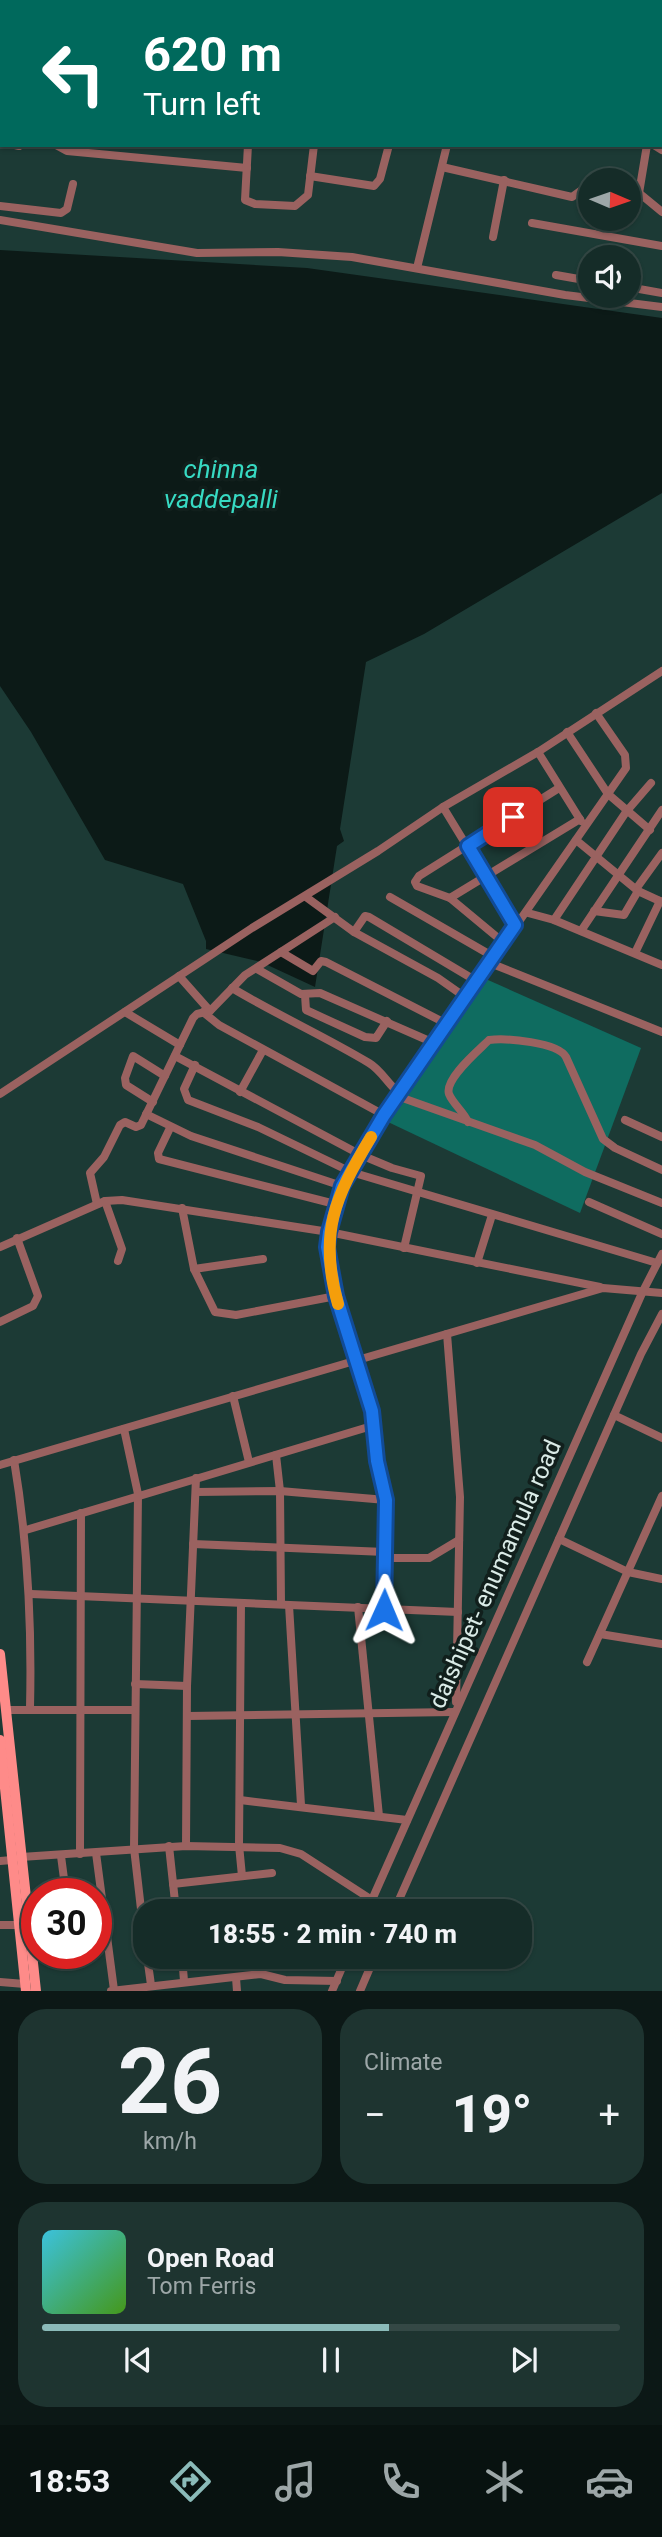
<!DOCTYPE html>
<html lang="en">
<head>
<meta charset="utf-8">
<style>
  body { margin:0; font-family:Roboto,sans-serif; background:#1e3430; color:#f1f3f6; height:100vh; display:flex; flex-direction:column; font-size:26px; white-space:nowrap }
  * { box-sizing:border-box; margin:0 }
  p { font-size:23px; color:#9da7a8 }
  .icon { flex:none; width:38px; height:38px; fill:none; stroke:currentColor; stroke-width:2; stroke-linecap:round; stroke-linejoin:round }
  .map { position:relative; height:1991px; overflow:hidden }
  .details { display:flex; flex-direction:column; gap:18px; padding:18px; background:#0c1816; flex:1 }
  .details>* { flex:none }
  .top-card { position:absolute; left:0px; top:0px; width:663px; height:147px; box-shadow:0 2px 5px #0004,0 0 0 2px #344845; background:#00695c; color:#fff; overflow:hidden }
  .needle { width:46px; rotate:92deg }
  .tools { position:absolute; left:578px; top:168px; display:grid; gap:14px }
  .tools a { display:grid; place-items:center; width:63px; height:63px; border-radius:50%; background:#152c28; box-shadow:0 2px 5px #0004,0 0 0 2px #344845; font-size:35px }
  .speed { position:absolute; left:21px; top:1878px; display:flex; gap:14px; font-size:35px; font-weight:700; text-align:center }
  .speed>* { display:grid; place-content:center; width:91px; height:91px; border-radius:50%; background:#152c28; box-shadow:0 2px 5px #0004,0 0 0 2px #344845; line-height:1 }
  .speed .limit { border:10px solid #d22; background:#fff; color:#111 }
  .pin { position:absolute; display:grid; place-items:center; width:60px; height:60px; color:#fff; margin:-30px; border-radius:14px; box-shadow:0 4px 10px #0006 }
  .me { position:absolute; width:77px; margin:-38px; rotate:1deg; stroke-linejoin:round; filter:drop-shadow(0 0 5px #0008) }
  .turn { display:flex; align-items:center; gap:24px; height:147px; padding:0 28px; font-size:32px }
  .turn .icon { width:91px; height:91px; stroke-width:2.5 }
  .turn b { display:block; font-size:49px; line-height:60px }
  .big { font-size:52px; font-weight:800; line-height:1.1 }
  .details .widget { flex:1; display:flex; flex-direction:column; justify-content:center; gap:10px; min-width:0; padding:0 24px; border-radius:28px; background:#1e3430 }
  .details .dial { align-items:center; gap:0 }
  .dial b { font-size:91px; line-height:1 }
  .song { display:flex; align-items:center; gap:21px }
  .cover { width:84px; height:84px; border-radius:10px; background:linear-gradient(135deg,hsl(190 70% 55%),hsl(100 70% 35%)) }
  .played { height:7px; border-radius:4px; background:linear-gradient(90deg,#8bbbb9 60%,#344845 60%) }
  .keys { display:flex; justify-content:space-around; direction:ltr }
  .heat { display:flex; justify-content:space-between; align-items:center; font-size:38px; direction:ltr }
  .details .tiles { flex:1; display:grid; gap:18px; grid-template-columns:1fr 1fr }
  .widget:last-child { grid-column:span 2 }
  .trip { position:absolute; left:133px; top:1899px; width:399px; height:70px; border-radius:28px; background:#152c28; box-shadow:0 2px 5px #0004,0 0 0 2px #344845; font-weight:800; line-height:70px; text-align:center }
  .menu { display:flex; height:112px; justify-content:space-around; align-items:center; background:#081210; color:#9da7a8 }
  .menu .icon { width:49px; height:49px }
  .menu .on { color:#8bbbb9 }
  .menu b { font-size:32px; color:#f1f3f6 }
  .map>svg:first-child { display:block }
  .green { fill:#0f6c60 }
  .water { fill:#0c1a17 }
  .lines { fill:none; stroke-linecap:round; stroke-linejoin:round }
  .minor { stroke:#9a6260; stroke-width:8 }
  .major { stroke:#fe8b89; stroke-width:10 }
  .route-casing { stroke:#114b97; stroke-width:18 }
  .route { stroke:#1a73e8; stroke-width:12 }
  .slow { stroke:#f59e0b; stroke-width:12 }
  .labels { text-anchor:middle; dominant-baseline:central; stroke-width:7; stroke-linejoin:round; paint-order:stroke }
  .street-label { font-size:24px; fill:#daebe7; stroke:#111f1c }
  .water-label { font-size:26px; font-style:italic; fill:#37dac3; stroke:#111f1c }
</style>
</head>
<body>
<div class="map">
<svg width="662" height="1991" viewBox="0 0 662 1991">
  <rect width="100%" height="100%" fill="#1c3a35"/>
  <polygon class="green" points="479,976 641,1048 580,1213 388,1122"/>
  <polygon class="water" points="0,250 307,268 662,318 662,493 424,634 366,662 340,829 344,841 337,846 315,987 261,962 206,949 206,941 183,884 105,860 31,732 0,686"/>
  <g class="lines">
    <g class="minor">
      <polyline points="118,0 120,2"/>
      <polyline points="654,0 656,2"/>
      <polyline points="7,2 7,0"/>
      <polyline points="77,2 79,0"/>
      <polyline points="143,2 145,0"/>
      <polyline points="215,2 216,0"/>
      <polyline points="291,2 291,0"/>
      <polyline points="353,2 354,0"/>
      <polyline points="425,2 426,0"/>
      <polyline points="483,2 483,0"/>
      <polyline points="625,2 626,0"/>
      <polyline points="0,6 2,7"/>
      <polyline points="0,47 2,36"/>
      <polyline points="0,109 2,109"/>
      <polyline points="0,142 2,143"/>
      <polyline points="15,145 19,146"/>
      <polyline points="56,145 67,151 247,168"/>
      <polyline points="248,145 245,200 255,204 295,206 308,195 314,145"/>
      <polyline points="654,145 662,150"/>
      <polyline points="442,167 572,197 590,184"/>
      <polyline points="310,176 374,186 380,179 389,145"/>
      <polyline points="628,191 639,193 662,212"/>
      <polyline points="639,193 647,145"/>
      <polyline points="0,206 61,213 67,209 73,184"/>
      <polyline points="0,220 197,253 278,252 352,257 565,295 662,307"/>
      <polyline points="532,223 662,246"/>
      <polyline points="493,237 504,180"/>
      <polyline points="417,268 447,145"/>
      <polyline points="556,275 590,281"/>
      <polyline points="628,287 662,293"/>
      <polyline points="567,732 608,794 650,830"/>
      <polyline points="538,752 581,821"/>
      <polyline points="559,788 419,876 415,882 417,886 450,898 580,819"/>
      <polyline points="443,807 515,925"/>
      <polyline points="576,840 638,891 662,902"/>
      <polyline points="636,889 662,853"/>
      <polyline points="306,897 354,932 438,978 465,997"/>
      <polyline points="390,897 494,957"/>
      <polyline points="450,898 503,942"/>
      <polyline points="594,911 624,915 638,891"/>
      <polyline points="528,913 554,920 662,965"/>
      <polyline points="554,920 626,812 651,783"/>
      <polyline points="581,931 662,810"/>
      <polyline points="354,932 365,916 369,917 478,982"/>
      <polyline points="281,952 313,971 321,961 326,962 447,1024"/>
      <polyline points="635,953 660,901"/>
      <polyline points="490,963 662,1032"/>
      <polyline points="257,969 301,994 320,993 434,1043"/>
      <polyline points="179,976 210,1011"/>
      <path d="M 232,988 C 277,1015 324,1036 369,1063 C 381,1070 388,1084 399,1093"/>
      <polyline points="305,995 306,1010 365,1037 376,1038 387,1021"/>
      <polyline points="125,1012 180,1045"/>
      <polyline points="203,1012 219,1025 384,1115"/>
      <polyline points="175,1056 361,1155 392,1168 421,1176 404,1248"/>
      <polyline points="195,1065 184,1089 188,1100 258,1127 351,1172 657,1263"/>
      <polyline points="240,1092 263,1050"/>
      <polyline points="0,1094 252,928 378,851 443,807 538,752 662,671"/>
      <polyline points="397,1096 535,1145 585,1172 662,1203"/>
      <polyline points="153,1102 126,1085 125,1078 133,1056 165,1076"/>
      <polyline points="146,1114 191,1136 342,1186"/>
      <polyline points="625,1120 662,1137"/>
      <path d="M 468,1122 C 464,1112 453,1104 449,1094 C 444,1079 479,1050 489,1040 C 506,1038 558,1042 566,1057 L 603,1139 L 615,1148 L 662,1170"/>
      <polyline points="170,1128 158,1153 159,1159 335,1204"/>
      <polyline points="105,1201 122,1249 118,1261"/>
      <polyline points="589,1202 662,1234"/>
      <polyline points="97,1204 90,1173 104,1157 120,1125 125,1122 136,1127 141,1125 193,1018 197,1014 210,1011 245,975 335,917"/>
      <polyline points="182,1208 194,1269 215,1312 236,1315 336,1296"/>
      <polyline points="0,1247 105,1201 122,1200 329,1232 600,1287"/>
      <polyline points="477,1263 492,1215"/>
      <polyline points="194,1269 263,1259"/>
      <polyline points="0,1322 33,1306 38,1296 17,1238"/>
      <polyline points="447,1334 460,1497 456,1702"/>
      <polyline points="233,1396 249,1462"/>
      <polyline points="614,1415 662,1438"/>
      <polyline points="124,1429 138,1494 134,1848 145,1944"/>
      <polyline points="276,1455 280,1491 281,1604"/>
      <path d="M 14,1460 C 28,1544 32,1624 30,1708"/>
      <polyline points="0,1465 603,1288 662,1293"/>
      <polyline points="196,1492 280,1491 386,1500 384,1610"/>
      <polyline points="386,1500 377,1461 372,1411 354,1361 329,1262 329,1232 335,1204 342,1186 384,1115 626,768 625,755 596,713"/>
      <polyline points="26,1530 375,1425"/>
      <polyline points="559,1539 628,1572 662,1579"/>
      <polyline points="193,1544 385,1552"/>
      <polyline points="385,1558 429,1558 459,1540"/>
      <polyline points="31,1594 458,1612"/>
      <polyline points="241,1603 239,1845 242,1876"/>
      <polyline points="289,1605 301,1805"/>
      <polyline points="358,1607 379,1816"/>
      <polyline points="600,1634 662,1644"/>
      <polyline points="587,1662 662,1496"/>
      <polyline points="135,1684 187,1686"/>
      <polyline points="6,1710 134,1710"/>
      <polyline points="188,1716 454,1712"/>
      <polyline points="240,1800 407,1820"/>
      <polyline points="169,1846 176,1911"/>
      <polyline points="186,1846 187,1686 196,1478"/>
      <polyline points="96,1853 114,1990"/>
      <polyline points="80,1854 81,1513"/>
      <polyline points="61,1856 66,1894"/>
      <polyline points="21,1857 186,1846 280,1848 301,1854 372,1900"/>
      <polyline points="0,1861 12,1860"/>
      <polyline points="173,1884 272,1873"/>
      <polyline points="367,1911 643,1291 662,1254"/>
      <polyline points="394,1911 641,1354 662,1314"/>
      <polyline points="0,1925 18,1925"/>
      <polyline points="147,1956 151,1985"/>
      <polyline points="182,1956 184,1981"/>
      <polyline points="236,1978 237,1991"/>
      <polyline points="0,1982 25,1984"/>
      <polyline points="111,1991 261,1974 285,1980 337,1981"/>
      <polyline points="332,1991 347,1956"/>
      <polyline points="360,1991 375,1956"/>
    </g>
    <g class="major">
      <polyline points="0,1654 36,1991"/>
      <polyline points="0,1740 26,1991"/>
    </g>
  </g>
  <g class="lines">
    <g class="route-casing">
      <polyline id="route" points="384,1610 386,1500 377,1461 372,1411 336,1296 327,1247 329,1232 342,1186 384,1115 515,925 468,846 513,817"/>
    </g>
    <use href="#route" class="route"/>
    <path class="slow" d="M 338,1304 C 318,1233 335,1197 371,1137"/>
  </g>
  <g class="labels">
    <g class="street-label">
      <text transform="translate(495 1574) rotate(-66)">daishipet- enumamula road</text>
    </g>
    <g class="water-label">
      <text x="221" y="469">chinna<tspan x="221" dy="30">vaddepalli</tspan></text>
    </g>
  </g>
</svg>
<div class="tools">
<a><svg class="needle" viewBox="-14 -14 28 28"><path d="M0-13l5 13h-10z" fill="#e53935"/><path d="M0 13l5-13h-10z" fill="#9da7a8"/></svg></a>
<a><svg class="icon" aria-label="sound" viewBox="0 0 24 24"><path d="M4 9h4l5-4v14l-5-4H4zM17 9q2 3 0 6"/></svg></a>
</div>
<div class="speed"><div class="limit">30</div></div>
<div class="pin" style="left:513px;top:817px;background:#d93025"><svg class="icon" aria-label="arrive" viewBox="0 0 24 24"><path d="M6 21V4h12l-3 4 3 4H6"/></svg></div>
<svg class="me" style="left:384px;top:1610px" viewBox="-20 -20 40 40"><path d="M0-17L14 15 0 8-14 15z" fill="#1a73e8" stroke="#fff" stroke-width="4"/></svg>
<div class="trip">18:55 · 2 min · 740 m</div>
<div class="top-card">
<div class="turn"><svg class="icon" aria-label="left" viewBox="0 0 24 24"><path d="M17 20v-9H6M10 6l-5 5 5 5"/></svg><div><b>620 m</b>Turn left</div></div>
</div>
</div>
<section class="details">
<div class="tiles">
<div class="widget dial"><b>26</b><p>km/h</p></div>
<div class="widget"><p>Climate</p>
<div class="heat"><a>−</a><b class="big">19°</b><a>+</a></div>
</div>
<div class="widget">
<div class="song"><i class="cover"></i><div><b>Open Road</b><p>Tom Ferris</p></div></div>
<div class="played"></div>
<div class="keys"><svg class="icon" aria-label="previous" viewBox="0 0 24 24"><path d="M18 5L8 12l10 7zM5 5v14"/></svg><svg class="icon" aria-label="pause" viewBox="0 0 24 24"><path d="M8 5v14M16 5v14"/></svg><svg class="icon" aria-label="next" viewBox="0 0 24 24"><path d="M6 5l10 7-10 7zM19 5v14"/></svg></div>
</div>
</div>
</section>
<nav class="menu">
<b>18:53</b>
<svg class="icon on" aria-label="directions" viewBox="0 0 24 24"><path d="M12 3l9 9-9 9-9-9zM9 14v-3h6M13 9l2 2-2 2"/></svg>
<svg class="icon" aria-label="music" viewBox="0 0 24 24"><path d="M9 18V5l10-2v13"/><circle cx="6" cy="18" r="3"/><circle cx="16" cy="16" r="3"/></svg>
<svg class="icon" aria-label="phone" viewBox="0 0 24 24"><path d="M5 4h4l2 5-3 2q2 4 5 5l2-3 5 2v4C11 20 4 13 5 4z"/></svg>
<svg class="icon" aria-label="climate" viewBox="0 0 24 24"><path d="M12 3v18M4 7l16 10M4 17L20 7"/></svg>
<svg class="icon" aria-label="car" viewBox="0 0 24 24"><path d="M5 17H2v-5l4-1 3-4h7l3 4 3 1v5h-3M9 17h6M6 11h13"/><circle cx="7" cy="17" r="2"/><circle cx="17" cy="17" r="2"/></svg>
</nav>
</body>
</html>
